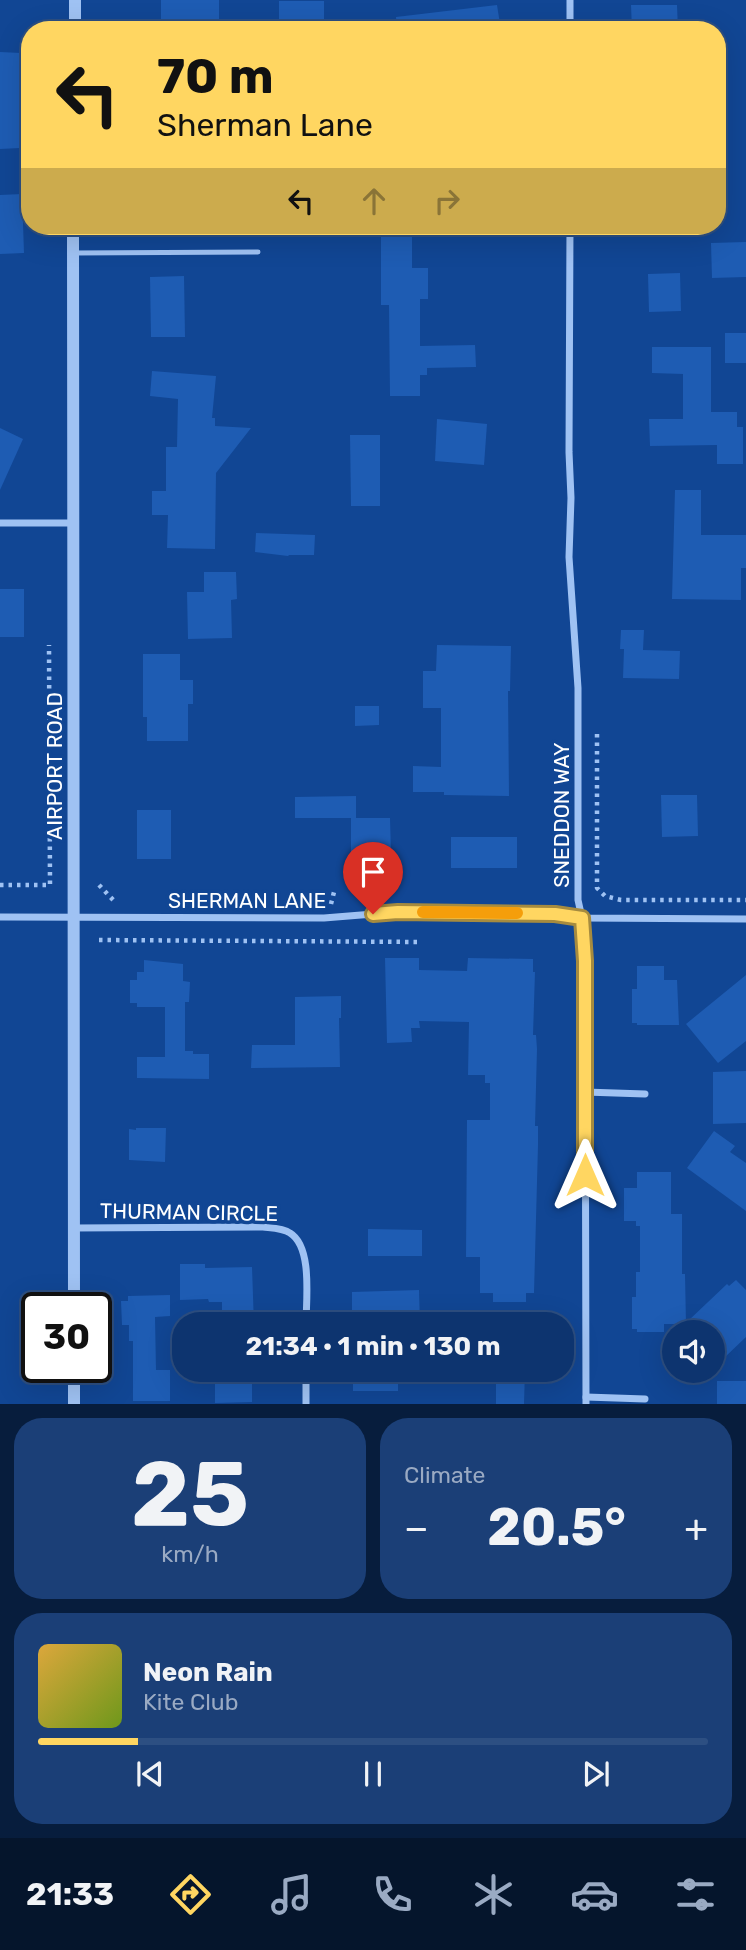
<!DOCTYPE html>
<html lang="en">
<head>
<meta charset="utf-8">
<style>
  body { margin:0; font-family:Rubik,sans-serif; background:#1b3f77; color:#f1f3f6; height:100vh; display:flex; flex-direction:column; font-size:26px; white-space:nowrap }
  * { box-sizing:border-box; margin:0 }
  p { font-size:23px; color:#9aaac3 }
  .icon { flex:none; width:38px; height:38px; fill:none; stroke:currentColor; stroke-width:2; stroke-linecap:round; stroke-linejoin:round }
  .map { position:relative; height:1404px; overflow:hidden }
  .sheet { display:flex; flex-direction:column; gap:14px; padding:14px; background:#071d3d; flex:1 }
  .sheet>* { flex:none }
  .banner { position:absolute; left:21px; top:21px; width:705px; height:214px; border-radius:28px; box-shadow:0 7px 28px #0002,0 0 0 2px #2d4f82; background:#ffd661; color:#111; overflow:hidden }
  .fabs { position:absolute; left:662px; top:1320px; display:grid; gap:14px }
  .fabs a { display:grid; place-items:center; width:63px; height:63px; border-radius:50%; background:#0d346f; box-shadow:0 7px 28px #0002,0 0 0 2px #2d4f82; font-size:35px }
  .speed { position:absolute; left:21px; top:1292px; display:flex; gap:14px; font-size:35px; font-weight:700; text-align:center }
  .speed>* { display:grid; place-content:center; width:91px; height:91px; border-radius:50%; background:#0d346f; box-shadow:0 7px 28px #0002,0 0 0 2px #2d4f82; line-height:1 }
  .speed .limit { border:4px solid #111; border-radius:10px; background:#fff; color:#111 }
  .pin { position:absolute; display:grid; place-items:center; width:60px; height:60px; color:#fff; margin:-72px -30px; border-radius:50% 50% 50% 0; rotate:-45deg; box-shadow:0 0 7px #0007 }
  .pin .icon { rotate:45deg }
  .me { position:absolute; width:77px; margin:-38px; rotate:0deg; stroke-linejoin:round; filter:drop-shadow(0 0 5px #0008) }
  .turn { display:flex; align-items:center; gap:24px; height:147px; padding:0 21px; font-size:32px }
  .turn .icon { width:91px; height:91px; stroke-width:2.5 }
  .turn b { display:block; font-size:49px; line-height:60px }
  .lanes { display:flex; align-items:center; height:66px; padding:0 21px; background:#0003; justify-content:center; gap:35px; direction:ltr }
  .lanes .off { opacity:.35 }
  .big { font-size:52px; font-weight:700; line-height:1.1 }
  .sheet .card { flex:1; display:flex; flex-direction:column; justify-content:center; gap:10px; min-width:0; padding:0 24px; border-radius:28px; background:#1b3f77 }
  .sheet .dial { align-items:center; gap:0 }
  .dial b { font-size:91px; line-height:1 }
  .song { display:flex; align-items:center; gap:21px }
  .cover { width:84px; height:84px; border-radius:10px; background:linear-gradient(135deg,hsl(40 70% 55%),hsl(80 70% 35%)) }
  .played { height:7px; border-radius:4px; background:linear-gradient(90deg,#ffd661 15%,#2d4f82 15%) }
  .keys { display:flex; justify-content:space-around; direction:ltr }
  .heat { display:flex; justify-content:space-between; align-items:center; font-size:38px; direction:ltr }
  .sheet .tiles { flex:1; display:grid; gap:14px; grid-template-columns:1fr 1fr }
  .card:last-child { grid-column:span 2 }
  .trip { position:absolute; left:172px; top:1312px; width:402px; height:70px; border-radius:28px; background:#0d346f; box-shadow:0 7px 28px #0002,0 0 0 2px #2d4f82; font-weight:700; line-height:70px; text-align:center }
  .menu { display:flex; height:112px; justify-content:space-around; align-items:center; background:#05152c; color:#9aaac3 }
  .menu .icon { width:49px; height:49px }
  .menu .active { color:#ffd661 }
  .menu b { font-size:32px; color:#f1f3f6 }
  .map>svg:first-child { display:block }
  .building { fill:#1e5cb3 }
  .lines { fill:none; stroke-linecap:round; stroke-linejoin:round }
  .path { stroke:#9fc2f3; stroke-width:4.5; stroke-dasharray:3.5 5; stroke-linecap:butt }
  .service { stroke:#9fc2f3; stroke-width:5 }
  .minor { stroke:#9fc2f3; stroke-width:7 }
  .tertiary { stroke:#9fc2f3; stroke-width:12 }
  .route-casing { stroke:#a68b3f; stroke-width:18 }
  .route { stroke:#ffd661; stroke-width:12 }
  .slow { stroke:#f59e0b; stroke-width:12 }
  .labels { text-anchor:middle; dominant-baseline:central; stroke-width:7; stroke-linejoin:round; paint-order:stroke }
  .street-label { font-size:21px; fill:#fff; stroke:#114694 }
</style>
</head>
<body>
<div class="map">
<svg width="746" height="1404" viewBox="0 0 746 1404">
  <rect width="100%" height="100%" fill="#114694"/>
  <g class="building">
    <rect x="161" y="0" width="58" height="25"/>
    <rect x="279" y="1" width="45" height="24"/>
    <polygon points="497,5 501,30 397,30 396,17"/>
    <polygon points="631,5 677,5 678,30 632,30"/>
    <polygon points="0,52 21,53 19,87 20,148 0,149"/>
    <polygon points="22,194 24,253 0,254 0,195"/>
    <polygon points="381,237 412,237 412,268 428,268 428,299 420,299 420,346 475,345 476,367 427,368 427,375 420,375 420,396 390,396 389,305 381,305"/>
    <polygon points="746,242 746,277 712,278 711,243"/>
    <polygon points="680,273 681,311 649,312 648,274"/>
    <polygon points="184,276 185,337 151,337 150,277"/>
    <rect x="725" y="333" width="21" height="30"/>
    <polygon points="652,347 711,347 711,412 737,412 737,427 743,427 743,464 717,464 717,445 650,446 649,419 683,419 683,374 652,373"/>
    <polygon points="152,371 216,376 212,418 215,418 215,426 251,428 216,473 215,549 167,548 168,515 152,515 152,491 166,491 166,447 177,447 178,399 150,396"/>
    <polygon points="437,419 487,424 484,465 435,461"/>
    <polygon points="0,428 23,439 0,490"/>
    <polygon points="350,435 380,435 380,506 351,506"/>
    <polygon points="675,490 701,490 701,535 746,535 746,568 741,568 741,600 672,599"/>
    <polygon points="256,533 315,535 314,555 289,555 288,556 255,552"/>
    <polygon points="204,572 236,572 237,599 231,600 232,638 188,639 187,592 204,592"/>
    <rect x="0" y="589" width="24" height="48"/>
    <polygon points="621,630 644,630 643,650 680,651 679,679 623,678 624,649 620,649"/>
    <polygon points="437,645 511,646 510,691 508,691 509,796 444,795 444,792 413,792 413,766 441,767 441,708 423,708 423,671 436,671"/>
    <polygon points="143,654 180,654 180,680 193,680 193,704 188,704 188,741 147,741 147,717 143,717"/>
    <polygon points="355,706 379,706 379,725 355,726"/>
    <polygon points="661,795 697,795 698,836 662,837"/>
    <polygon points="356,796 356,818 295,818 295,797"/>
    <rect x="137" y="810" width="34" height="49"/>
    <polygon points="351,818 390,818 391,854 389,856 372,856 372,860 351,860"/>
    <rect x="451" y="837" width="66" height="31"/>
    <polygon points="385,958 419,958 419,970 467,971 468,958 533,959 533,972 535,972 533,1035 536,1035 537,1049 535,1126 538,1126 538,1145 534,1293 526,1293 526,1302 493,1302 493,1293 480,1293 480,1257 466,1257 467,1120 490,1120 490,1083 485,1083 485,1075 468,1075 469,1022 419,1021 420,1028 411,1028 412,1042 387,1043"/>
    <polygon points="144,960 183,964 183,981 190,982 189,1002 185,1002 185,1051 193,1051 193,1054 209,1054 209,1079 137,1078 137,1057 165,1057 165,1007 137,1007 137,1003 130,1003 130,980 137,980 137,972 144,972"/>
    <polygon points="637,966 664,966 664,980 677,980 679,1025 637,1025 637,1023 632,1023 632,989 637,989"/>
    <polygon points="746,975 746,1041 718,1063 686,1024"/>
    <polygon points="341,996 341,1018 339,1018 340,1067 251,1068 252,1045 295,1045 295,997"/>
    <polygon points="746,1071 746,1123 713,1124 713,1072"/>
    <polygon points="136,1128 166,1128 165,1162 129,1160 129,1129 136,1130"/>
    <polygon points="714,1131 735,1146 730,1152 746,1163 746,1211 687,1168"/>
    <polygon points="637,1172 671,1172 671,1214 682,1214 682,1274 685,1274 686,1324 664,1324 664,1332 637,1332 637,1329 632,1329 632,1297 636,1297 636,1272 640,1272 640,1226 636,1226 636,1221 624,1221 624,1188 637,1188"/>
    <polygon points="368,1229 422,1230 422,1256 368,1256"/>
    <polygon points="180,1264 205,1264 205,1268 252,1267 254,1325 222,1325 222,1302 209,1302 208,1299 180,1300"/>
    <polygon points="736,1280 746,1290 746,1337 724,1358 712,1346 712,1332 698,1332 688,1321 727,1284 729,1286"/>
    <polygon points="419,1290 420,1325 377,1325 377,1319 352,1319 352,1292"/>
    <polygon points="170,1295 170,1316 155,1317 156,1370 170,1370 170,1401 133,1401 133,1341 129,1341 129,1325 122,1325 121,1301 128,1301 128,1296"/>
    <polygon points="215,1370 252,1370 252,1402 215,1403"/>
    <rect x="353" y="1370" width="45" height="21"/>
    <polygon points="496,1370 525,1370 524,1404 496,1404"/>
    <rect x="717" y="1381" width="29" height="23"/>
  </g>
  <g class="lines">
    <g class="path">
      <polyline points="597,734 597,888 605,896 621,900 746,900"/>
      <polyline points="0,885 50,885 49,645"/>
      <polyline points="99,885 116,903"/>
      <polyline points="331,904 335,888"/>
      <polyline points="99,940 421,942"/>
    </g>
    <polyline class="service" points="73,253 258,252"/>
    <g class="minor">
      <polyline points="570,0 570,30"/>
      <polyline points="570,226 569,452 571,498 569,557 578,688 578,900 582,918 585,961 586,1404"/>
      <polyline points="0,523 74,523"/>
      <polyline points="0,917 324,918 398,912 555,914 582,918 746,919"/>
      <polyline points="585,1092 645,1094"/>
      <path d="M 74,1228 L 263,1227 C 272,1228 283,1228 290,1233 C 313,1247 306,1301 306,1325"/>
      <polyline points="586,1397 645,1399"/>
      <polyline points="306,1404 306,1370"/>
    </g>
    <g class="tertiary">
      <polyline points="75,0 75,30"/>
      <polyline points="73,226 74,1307"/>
      <polyline points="74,1367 74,1404"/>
    </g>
  </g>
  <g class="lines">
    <g class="route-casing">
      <polyline id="route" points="373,914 398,912 555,914 582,918 585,961 585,1175"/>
    </g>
    <use href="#route" class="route"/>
    <polyline class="slow" points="423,912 517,913"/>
  </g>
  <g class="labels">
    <g class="street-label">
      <text transform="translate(54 766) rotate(-90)">AIRPORT ROAD</text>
      <text transform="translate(561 815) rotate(-90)">SNEDDON WAY</text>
      <text x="247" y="900">SHERMAN LANE</text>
      <text transform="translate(189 1212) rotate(1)">THURMAN CIRCLE</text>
    </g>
  </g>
</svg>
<div class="fabs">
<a><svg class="icon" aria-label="sound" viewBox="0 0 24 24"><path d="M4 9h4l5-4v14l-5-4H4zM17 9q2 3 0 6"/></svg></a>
</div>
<div class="speed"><div class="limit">30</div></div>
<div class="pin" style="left:373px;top:914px;background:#d93025"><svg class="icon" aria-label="arrive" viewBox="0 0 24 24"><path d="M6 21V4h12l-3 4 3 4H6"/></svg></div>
<svg class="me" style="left:585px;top:1175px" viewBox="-20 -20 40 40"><path d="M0-17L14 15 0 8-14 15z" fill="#ffd661" stroke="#fff" stroke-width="4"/></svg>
<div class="trip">21:34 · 1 min · 130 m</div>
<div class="banner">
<div class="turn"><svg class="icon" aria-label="left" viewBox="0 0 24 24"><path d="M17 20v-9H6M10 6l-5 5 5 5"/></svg><div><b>70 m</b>Sherman Lane</div></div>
<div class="lanes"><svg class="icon" aria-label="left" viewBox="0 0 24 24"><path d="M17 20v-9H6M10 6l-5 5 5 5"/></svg><svg class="icon off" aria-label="ahead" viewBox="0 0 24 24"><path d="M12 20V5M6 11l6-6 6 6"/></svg><svg class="icon off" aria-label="right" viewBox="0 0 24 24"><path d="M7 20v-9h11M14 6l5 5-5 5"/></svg></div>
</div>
</div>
<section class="sheet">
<div class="tiles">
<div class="card dial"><b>25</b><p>km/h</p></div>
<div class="card"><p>Climate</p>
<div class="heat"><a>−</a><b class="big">20.5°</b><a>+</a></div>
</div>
<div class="card">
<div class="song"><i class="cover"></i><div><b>Neon Rain</b><p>Kite Club</p></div></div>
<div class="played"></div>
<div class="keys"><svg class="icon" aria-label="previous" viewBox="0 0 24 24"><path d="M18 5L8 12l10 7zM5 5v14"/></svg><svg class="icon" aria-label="pause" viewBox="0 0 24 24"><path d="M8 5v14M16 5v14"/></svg><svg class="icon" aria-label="next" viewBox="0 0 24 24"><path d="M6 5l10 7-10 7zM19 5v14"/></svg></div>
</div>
</div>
</section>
<nav class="menu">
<b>21:33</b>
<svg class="icon active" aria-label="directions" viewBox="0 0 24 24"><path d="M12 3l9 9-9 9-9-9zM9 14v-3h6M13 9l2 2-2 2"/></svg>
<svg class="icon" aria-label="music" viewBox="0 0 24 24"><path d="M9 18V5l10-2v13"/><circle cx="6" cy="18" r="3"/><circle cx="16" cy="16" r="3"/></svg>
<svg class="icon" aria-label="phone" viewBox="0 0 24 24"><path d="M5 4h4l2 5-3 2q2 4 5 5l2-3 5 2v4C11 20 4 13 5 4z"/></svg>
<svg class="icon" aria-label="climate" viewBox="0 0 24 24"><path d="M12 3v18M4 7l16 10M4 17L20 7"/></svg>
<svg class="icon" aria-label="car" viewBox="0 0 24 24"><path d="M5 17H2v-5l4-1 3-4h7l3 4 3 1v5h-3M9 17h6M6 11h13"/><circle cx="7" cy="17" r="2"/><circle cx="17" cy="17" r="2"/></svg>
<svg class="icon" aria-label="filters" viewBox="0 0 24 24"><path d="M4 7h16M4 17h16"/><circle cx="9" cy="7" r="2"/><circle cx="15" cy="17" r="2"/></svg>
</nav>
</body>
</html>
